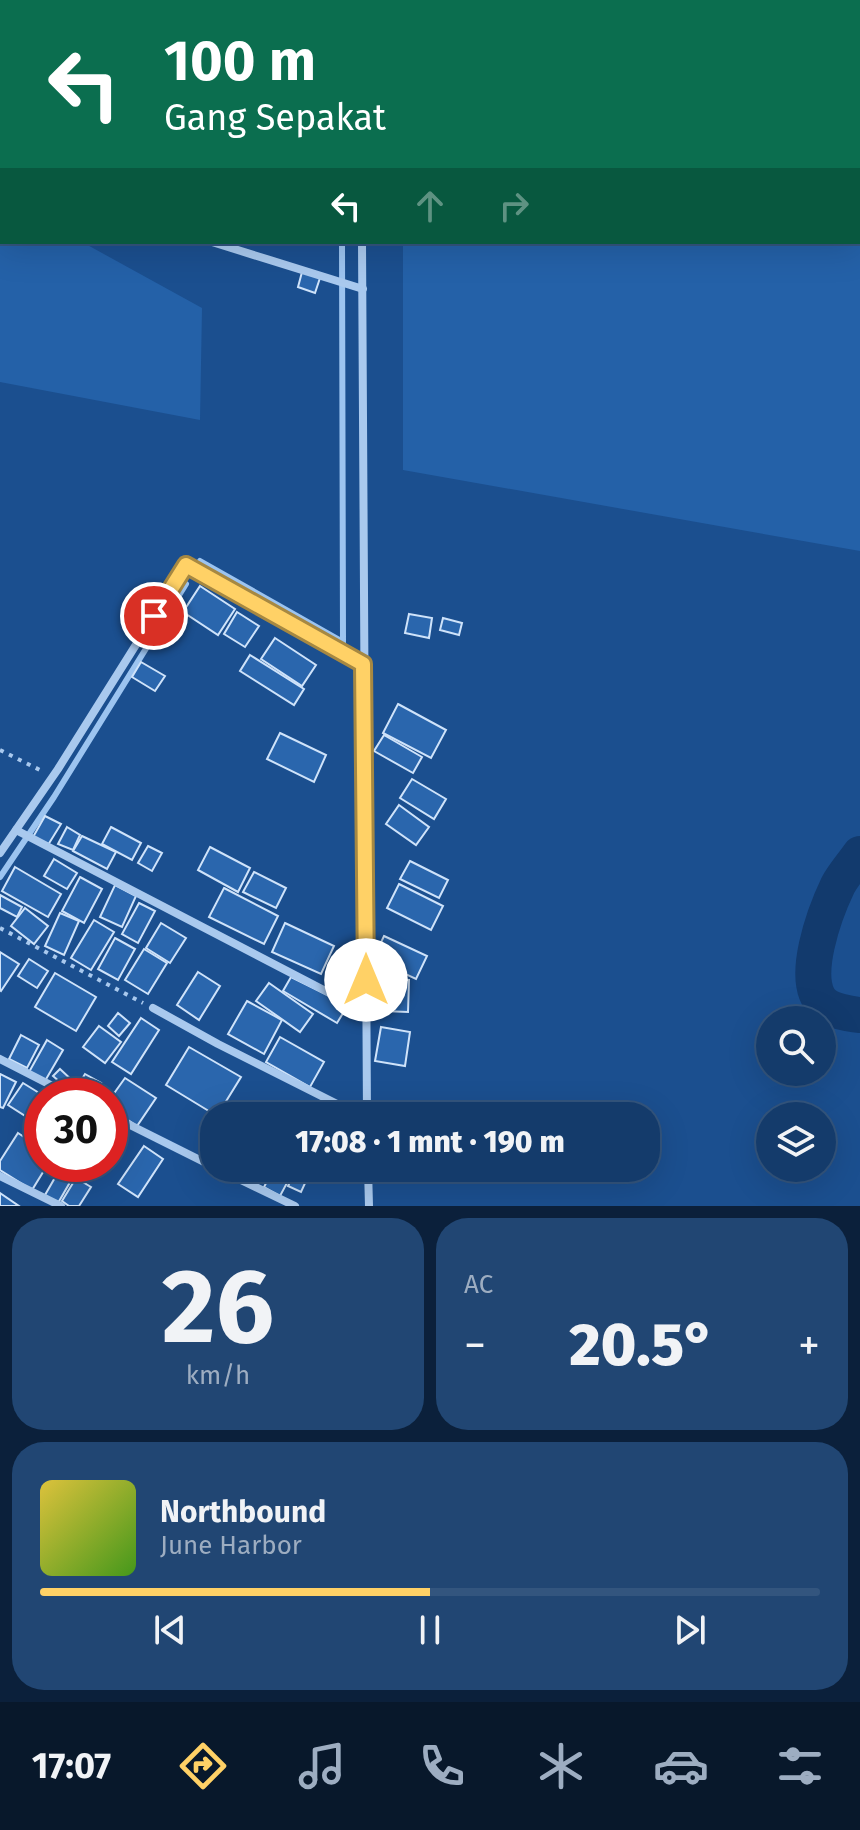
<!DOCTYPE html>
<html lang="id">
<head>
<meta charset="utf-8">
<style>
  body { margin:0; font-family:"Fira Sans",sans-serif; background:#214673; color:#f1f3f6; height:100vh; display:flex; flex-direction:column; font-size:30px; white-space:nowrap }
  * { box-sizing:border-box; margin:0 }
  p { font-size:26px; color:#9dadc1 }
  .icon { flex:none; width:44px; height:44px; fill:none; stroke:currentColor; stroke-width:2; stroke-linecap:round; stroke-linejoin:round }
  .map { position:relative; height:1206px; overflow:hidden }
  .sheet { display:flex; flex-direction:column; gap:12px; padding:12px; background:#0b203b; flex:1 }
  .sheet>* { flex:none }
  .guide { position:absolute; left:0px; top:0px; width:860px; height:244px; box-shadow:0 8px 32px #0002,0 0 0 2px #33557e; background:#0b6e4f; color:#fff; overflow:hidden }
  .controls { position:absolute; left:756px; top:1006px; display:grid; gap:16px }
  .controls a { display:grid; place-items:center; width:80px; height:80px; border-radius:50%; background:#143b6b; box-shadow:0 8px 32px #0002,0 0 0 2px #33557e; font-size:40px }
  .speed { position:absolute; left:24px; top:1078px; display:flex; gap:16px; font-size:40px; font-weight:700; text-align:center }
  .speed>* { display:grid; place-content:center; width:104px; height:104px; border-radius:50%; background:#143b6b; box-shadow:0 8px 32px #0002,0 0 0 2px #33557e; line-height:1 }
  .speed .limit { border:12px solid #d22; background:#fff; color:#111 }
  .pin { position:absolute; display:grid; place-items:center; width:68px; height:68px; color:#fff; margin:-34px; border:4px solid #fff; border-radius:50%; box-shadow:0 2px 8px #0007 }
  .me { position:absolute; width:88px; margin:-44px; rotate:0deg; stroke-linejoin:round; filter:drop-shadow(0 0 6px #0008) }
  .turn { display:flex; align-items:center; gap:28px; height:168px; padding:0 32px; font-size:36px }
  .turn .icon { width:104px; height:104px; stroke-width:2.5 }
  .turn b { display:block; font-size:56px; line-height:68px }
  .lanes { display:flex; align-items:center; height:76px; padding:0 32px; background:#0003; justify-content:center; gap:40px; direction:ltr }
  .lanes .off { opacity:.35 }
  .big { font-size:60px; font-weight:800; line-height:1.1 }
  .sheet .card { flex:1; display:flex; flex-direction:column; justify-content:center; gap:12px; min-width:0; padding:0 28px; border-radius:32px; background:#214673 }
  .sheet .dial { align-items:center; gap:0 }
  .dial b { font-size:104px; line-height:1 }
  .song { display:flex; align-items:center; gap:24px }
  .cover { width:96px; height:96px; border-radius:12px; background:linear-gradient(135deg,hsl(50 70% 55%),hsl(100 70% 35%)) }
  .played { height:8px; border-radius:4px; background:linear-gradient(90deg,#ffd166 50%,#33557e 50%) }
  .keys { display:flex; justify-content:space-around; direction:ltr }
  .heat { display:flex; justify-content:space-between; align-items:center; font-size:44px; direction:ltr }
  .sheet .tiles { flex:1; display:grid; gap:12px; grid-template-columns:1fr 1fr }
  .card:last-child { grid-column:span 2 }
  .trip { position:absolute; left:200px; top:1102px; width:460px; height:80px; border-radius:32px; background:#143b6b; box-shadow:0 8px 32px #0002,0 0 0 2px #33557e; font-weight:800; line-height:80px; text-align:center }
  .tabs { display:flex; height:128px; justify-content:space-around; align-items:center; background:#08182b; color:#9dadc1 }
  .tabs .icon { width:56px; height:56px }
  .tabs .active { color:#ffd166 }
  .tabs b { font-size:36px; color:#f1f3f6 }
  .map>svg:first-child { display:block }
  .green { fill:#2461a8 }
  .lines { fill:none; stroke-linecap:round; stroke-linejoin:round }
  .stream { stroke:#9cc4f0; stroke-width:6 }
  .river { stroke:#123a6d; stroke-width:36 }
  .building { fill:#2a66ad; stroke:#cfe3fa; stroke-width:2 }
  .path { stroke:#a9c9ee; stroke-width:4; stroke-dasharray:4 6; stroke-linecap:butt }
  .street { stroke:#a9c9ee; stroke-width:8 }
  .route-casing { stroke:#a68842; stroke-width:20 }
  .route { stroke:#ffd166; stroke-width:14 }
</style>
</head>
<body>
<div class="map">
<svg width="860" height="1206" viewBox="0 0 860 1206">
  <rect width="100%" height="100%" fill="#1b4f8f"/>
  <g class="green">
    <polygon points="0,0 317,0 317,2 2,2 2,58"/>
    <polygon points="404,0 860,0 860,551 403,470 403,242 858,242 858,2"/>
    <polygon points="0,197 2,242 82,242 202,308 200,420 0,382"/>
  </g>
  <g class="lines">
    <g class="stream">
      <polyline points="342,0 342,2"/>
      <polyline points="200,561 343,642 342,242"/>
      <polyline points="0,877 54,797 186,584"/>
    </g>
    <path class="river" d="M 860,854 C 853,864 844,874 838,885 C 826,910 798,982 824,1004 C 832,1011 850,1014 860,1015"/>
  </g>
  <g class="building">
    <polygon points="0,0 43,0 43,2 2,2 0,25"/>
    <polygon points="302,272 320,278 315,293 298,287"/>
    <polygon points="200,586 235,609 218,635 183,612"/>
    <polygon points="237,612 259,626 245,647 224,634"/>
    <polygon points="409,614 432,618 429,638 405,633"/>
    <polygon points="443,618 462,623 459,635 440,630"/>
    <polygon points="275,638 316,665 302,686 261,659"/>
    <polygon points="250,655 304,689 294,705 240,671"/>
    <polygon points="141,662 165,676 155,691 132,677"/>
    <polygon points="398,704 446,730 431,758 383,733"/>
    <polygon points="280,733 326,755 314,782 267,759"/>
    <polygon points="384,735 422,757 413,773 374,751"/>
    <polygon points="412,779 446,799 434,819 400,798"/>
    <polygon points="399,805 429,827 416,845 386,824"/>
    <polygon points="45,816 61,824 48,845 33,837"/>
    <polygon points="67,827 80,835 73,850 58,844"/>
    <polygon points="111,827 141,843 132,860 102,844"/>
    <polygon points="82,836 116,852 107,869 73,851"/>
    <polygon points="148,846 162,853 152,871 138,863"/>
    <polygon points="210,847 250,868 238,892 198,870"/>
    <polygon points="54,859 77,873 67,889 44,876"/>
    <polygon points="410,861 448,880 439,898 400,879"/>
    <polygon points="15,867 61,894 48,917 2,891"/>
    <polygon points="254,872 286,888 276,908 243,892"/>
    <polygon points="80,877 102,889 84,923 62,911"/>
    <polygon points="399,884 443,906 431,930 387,908"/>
    <polygon points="115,885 136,896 122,927 100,917"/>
    <polygon points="224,888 278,916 264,944 209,917"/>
    <polygon points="0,895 22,907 17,917 0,908"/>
    <polygon points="139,903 155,911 138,943 122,934"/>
    <polygon points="25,908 48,926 34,944 11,926"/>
    <polygon points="60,913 79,921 64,955 45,946"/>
    <polygon points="94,920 114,932 91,970 71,958"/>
    <polygon points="161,923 186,938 170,963 146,948"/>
    <polygon points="285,923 334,946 321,974 272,952"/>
    <polygon points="384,936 427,956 416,979 373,959"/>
    <polygon points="115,938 135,949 118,980 98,969"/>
    <polygon points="144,949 167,963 148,994 125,980"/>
    <polygon points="0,952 19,964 1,991 0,990"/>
    <polygon points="29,959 48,971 37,988 18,976"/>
    <polygon points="198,972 220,986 199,1020 177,1005"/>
    <polygon points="55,973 96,997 76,1031 35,1007"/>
    <polygon points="291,977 348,1005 337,1023 283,991"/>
    <polygon points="384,979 409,980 408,1012 383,1011"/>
    <polygon points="269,983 313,1014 300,1032 256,1001"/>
    <polygon points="247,1001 282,1020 264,1054 228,1034"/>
    <polygon points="118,1013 130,1023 119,1036 108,1026"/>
    <polygon points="141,1018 159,1030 131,1074 112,1062"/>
    <polygon points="99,1026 121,1042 105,1063 83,1047"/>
    <polygon points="381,1027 410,1032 405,1066 375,1061"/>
    <polygon points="21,1035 39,1045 27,1068 9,1059"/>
    <polygon points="280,1037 324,1062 310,1087 266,1062"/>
    <polygon points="47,1040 63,1050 45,1081 29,1072"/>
    <polygon points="189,1047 241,1077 217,1116 166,1085"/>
    <polygon points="60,1069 74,1082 68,1089 53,1076"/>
    <polygon points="0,1074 16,1082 3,1108 0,1107"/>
    <polygon points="85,1074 101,1083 94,1096 81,1096 74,1092"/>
    <polygon points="125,1078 156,1098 137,1126 110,1108 110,1099"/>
    <polygon points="23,1083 44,1096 30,1119 8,1105"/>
    <polygon points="275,1102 294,1111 292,1116 269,1116"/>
    <polygon points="381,1108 406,1111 405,1116 380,1116"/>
    <polygon points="42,1110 42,1141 28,1132"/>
    <polygon points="110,1131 123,1140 110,1159"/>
    <polygon points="18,1133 42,1149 42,1164 48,1164 32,1190 0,1170 0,1161"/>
    <polygon points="144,1146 163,1159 138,1197 118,1184"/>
    <polygon points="274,1168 295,1168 280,1196 264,1187"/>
    <polygon points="297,1168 312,1168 301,1192 288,1186"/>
    <polygon points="60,1169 73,1177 58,1203 45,1195"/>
    <polygon points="76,1178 91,1187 79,1206 69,1206 62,1201"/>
    <polygon points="0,1193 19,1206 0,1206"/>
  </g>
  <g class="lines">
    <g class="path">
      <polyline points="0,750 40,770"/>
      <polyline points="0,928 143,1003"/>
    </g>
    <g class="street">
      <polyline points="358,0 358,2"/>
      <polyline points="0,128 2,129"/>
      <polyline points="212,242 363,289"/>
      <polyline points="362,242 367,1116"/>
      <polyline points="16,830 366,1012"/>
      <polyline points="0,853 58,769 186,565 363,664"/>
      <polyline points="153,1008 218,1044 361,1116"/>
      <polyline points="0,1059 72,1096"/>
      <polyline points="110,1115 214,1167"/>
      <polyline points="216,1168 295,1206"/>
      <polyline points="368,1168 369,1206"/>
      <polyline points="0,1176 61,1206"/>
    </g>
  </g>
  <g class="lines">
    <g class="route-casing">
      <polyline id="route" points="154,616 186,565 363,664 366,980"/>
    </g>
    <use href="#route" class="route"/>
  </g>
</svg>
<div class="controls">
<a><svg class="icon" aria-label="search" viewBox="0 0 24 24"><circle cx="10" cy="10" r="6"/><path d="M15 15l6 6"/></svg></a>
<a><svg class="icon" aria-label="layers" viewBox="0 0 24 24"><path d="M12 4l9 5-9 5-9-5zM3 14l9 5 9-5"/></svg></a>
</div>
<div class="speed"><div class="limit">30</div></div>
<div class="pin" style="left:154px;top:616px;background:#d93025"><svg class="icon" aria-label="arrive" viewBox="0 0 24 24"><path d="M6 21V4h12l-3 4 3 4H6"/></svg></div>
<svg class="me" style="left:366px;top:980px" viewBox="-20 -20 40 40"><circle r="19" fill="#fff"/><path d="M0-13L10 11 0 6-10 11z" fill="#ffd166"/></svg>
<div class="trip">17:08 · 1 mnt · 190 m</div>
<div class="guide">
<div class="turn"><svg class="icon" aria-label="left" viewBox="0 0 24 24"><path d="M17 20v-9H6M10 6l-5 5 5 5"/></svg><div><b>100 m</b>Gang Sepakat</div></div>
<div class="lanes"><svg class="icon" aria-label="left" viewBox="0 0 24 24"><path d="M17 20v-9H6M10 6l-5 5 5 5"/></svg><svg class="icon off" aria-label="ahead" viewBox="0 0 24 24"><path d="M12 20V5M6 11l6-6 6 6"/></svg><svg class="icon off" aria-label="right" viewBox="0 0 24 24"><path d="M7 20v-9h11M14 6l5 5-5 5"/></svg></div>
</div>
</div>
<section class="sheet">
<div class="tiles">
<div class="card dial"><b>26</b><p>km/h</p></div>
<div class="card"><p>AC</p>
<div class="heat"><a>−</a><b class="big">20.5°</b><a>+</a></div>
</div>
<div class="card">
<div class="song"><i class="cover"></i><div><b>Northbound</b><p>June Harbor</p></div></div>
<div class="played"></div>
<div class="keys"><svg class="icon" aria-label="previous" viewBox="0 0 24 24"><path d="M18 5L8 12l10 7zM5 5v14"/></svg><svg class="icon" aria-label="pause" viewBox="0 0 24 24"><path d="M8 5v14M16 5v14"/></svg><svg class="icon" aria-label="next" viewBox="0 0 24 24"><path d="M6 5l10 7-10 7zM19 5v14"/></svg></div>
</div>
</div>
</section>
<nav class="tabs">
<b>17:07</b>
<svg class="icon active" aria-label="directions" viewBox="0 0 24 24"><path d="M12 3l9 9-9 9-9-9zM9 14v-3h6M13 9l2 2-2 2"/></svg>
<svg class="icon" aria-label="music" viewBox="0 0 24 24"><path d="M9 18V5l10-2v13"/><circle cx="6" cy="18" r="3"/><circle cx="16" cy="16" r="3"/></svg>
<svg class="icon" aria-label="phone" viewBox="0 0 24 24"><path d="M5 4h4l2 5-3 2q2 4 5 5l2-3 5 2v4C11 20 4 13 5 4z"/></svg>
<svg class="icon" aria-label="climate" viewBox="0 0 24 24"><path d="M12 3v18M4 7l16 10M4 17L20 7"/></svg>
<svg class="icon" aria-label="car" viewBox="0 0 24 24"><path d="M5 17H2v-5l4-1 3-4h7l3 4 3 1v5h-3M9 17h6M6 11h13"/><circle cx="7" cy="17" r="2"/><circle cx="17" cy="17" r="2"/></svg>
<svg class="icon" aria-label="filters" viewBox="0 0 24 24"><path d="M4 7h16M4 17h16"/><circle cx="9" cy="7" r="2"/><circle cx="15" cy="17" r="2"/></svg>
</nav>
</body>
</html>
